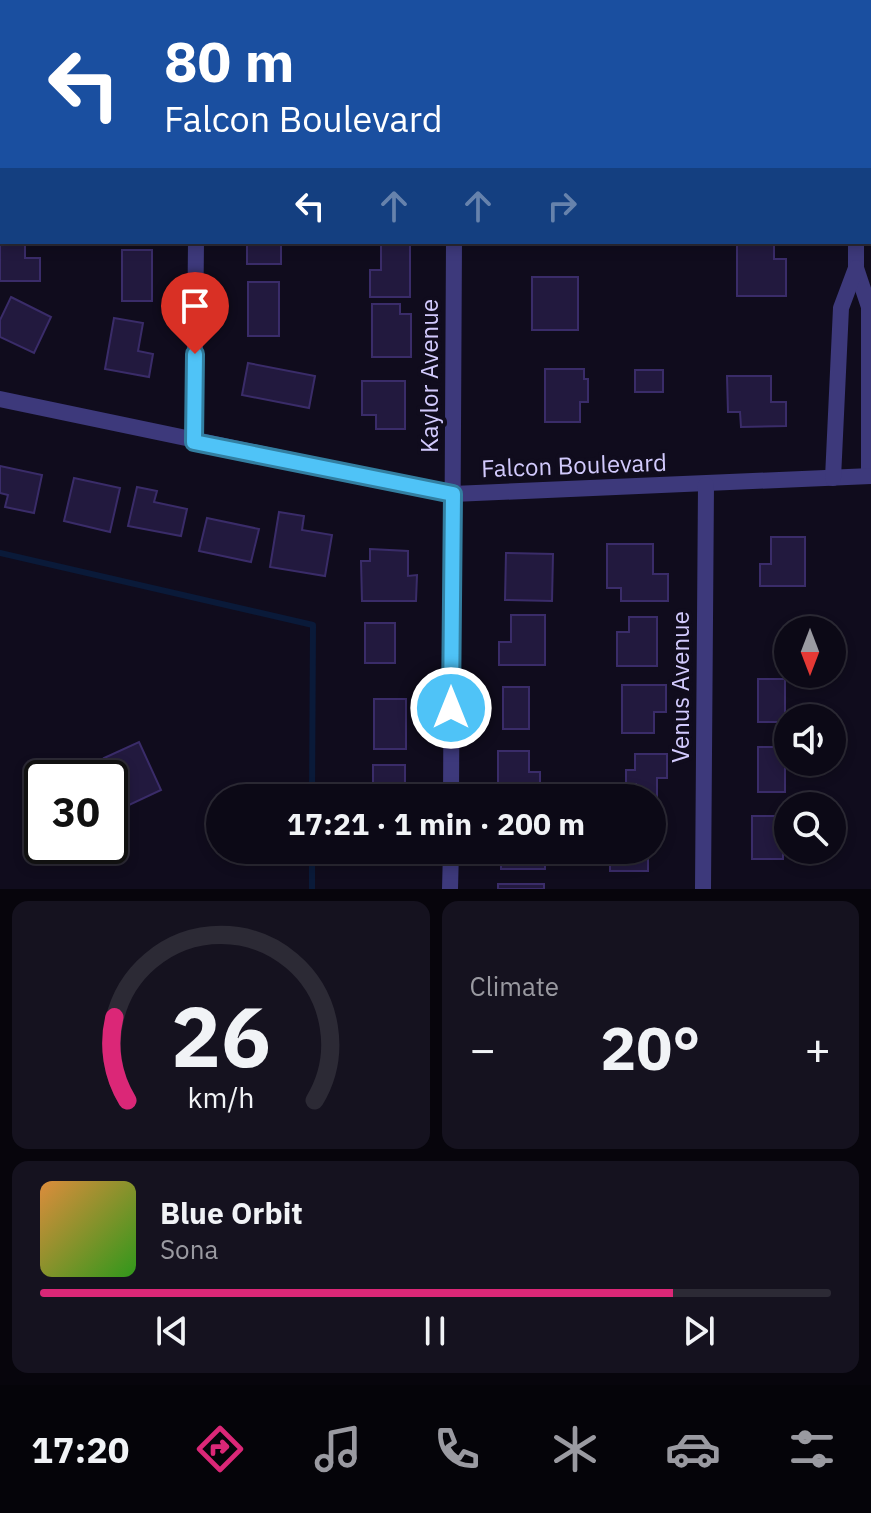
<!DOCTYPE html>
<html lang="en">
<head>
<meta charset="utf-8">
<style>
  body { margin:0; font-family:"IBM Plex Sans",sans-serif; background:#15121f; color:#f1f3f6; height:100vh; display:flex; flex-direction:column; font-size:30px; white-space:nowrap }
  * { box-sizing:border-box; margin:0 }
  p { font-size:26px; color:#9a9aa1 }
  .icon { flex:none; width:44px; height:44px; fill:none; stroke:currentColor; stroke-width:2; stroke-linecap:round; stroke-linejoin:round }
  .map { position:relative; height:889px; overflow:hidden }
  .panel { display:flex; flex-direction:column; gap:12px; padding:12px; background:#07050c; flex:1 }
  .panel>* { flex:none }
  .banner { position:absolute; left:0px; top:0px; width:872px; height:244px; box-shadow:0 4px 12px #0003,0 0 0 2px #2c2a35; background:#1a4fa0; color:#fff; overflow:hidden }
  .needle { width:52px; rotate:180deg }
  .tools { position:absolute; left:774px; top:616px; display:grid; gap:16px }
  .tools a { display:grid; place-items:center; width:72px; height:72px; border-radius:50%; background:#0c0916; box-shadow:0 4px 12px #0003,0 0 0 2px #2c2a35; font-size:40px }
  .speed { position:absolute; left:24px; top:760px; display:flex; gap:16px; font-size:40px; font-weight:700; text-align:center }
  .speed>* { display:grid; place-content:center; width:104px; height:104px; border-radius:50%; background:#0c0916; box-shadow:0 4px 12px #0003,0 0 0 2px #2c2a35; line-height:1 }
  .speed .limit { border:4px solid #111; border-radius:12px; background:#fff; color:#111 }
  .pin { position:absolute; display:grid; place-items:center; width:68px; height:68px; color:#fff; margin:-82px -34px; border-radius:50% 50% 50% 0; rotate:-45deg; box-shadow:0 0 8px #0007 }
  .pin .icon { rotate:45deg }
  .me { position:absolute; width:88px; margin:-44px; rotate:0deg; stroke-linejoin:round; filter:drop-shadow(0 0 6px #0008) }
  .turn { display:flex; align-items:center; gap:28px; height:168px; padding:0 32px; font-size:36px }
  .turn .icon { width:104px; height:104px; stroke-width:2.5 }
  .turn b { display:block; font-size:56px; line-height:68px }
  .lanes { display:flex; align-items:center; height:76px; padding:0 32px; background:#0003; justify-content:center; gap:40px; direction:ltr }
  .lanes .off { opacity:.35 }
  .big { font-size:60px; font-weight:700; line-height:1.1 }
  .panel .widget { flex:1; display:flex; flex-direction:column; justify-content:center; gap:12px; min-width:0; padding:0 28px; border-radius:16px; background:#15121f }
  .panel .dial { align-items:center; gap:0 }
  .dial svg { height:208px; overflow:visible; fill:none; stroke:#2c2a35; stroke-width:7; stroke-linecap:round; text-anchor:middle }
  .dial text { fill:#f1f3f6; stroke:none }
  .song { display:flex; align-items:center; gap:24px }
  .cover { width:96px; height:96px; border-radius:12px; background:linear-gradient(135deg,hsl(30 70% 55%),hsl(110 70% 35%)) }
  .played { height:8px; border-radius:4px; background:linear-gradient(90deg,#db2777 80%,#2c2a35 80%) }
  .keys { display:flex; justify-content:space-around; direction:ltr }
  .heat { display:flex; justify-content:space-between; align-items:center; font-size:44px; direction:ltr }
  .panel .tiles { flex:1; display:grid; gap:12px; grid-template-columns:1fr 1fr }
  .widget:last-child { grid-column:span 2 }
  .trip { position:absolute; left:206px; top:784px; width:460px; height:80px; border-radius:40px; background:#0c0916; box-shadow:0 4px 12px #0003,0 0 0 2px #2c2a35; font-weight:700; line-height:80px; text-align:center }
  .tabs { display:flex; height:128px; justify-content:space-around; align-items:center; background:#050409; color:#9a9aa1 }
  .tabs .icon { width:56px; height:56px }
  .tabs .selected { color:#db2777 }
  .tabs b { font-size:36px; color:#f1f3f6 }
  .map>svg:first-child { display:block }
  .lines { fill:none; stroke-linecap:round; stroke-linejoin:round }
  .stream { stroke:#0a1a39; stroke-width:6 }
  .building { fill:#22193e; stroke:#3a2c69; stroke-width:2 }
  .street { stroke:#3d397b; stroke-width:16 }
  .route-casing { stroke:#337fa1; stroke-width:20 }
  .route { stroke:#4fc3f7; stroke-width:14 }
  .labels { text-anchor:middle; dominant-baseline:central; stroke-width:8; stroke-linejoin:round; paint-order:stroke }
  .street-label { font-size:24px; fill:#d2cafd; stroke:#100c1d }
</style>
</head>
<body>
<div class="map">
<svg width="871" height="889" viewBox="0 0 871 889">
  <rect width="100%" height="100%" fill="#100c1d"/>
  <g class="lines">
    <g class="stream">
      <polyline points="0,553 313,625 312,798"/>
      <polyline points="312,889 312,850"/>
    </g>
  </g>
  <g class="building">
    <polygon points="0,0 30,0 30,2 2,2 0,6"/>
    <rect x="381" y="0" width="31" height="2"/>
    <rect x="746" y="0" width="43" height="2"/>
    <rect x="0" y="96" width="2" height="48"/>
    <rect x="0" y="163" width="2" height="53"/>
    <polygon points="0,232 2,242 25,242 25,258 40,258 40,281 0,281"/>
    <rect x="247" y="242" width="34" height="22"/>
    <polygon points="381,242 410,242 410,297 370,297 370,270 381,270"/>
    <polygon points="737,243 774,243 774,259 786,259 786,296 737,296"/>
    <rect x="122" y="250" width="30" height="51"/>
    <rect x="532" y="277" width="46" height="53"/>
    <rect x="248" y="282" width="31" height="54"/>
    <polygon points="11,297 51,317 34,353 0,337 0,320"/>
    <polygon points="372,304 400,304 400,314 411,314 411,357 372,357"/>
    <polygon points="114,318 143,323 138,351 153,354 149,377 105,369"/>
    <polygon points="248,363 315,376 309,408 242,395"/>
    <polygon points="545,369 584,369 584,379 588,379 588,402 580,402 580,422 545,422"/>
    <rect x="635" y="370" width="28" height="22"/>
    <polygon points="727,376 771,376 771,402 786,402 786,426 741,427 740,412 728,412"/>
    <polygon points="362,381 405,381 405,429 376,429 376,415 362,415"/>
    <polygon points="0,466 42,475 34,513 5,507 8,495 0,493"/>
    <polygon points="74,478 120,488 110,532 64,521"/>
    <polygon points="137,487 157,491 154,502 187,509 181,536 128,526"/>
    <polygon points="279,512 304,516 302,530 332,535 325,576 270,567"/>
    <polygon points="207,518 259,529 251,562 199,551"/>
    <polygon points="771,537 805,537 805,586 760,586 760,564 771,564"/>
    <polygon points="607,544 653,544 653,574 668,574 668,601 621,601 621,588 607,588"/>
    <polygon points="370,549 408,551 408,576 417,575 416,601 362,601 361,561 370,561"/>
    <polygon points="506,553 553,554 552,601 505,600"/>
    <polygon points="511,615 545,615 545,665 499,665 499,642 511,642"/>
    <polygon points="629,617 657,617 657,666 617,666 617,632 629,632"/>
    <rect x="365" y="623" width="30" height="40"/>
    <rect x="758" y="679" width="27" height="43"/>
    <polygon points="622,685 666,685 666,712 654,712 654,733 622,733"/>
    <rect x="503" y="687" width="26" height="42"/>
    <rect x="374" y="699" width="32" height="50"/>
    <polygon points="139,742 161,790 127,806 104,758"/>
    <rect x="758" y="747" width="27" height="45"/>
    <polygon points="498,751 529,751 529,772 540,772 540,788 531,788 531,798 498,798"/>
    <polygon points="635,754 667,754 667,778 657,778 657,801 636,798 636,784 626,784 626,770 635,770"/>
    <rect x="373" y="765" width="32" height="33"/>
    <rect x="752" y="816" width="31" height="43"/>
    <rect x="501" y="850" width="44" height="19"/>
    <rect x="610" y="850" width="38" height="21"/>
    <rect x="498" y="884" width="46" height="5"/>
  </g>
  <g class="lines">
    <g class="street">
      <polyline points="198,2 198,0"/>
      <polyline points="454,2 454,0"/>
      <polyline points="857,2 857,0"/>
      <polyline points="856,242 856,268 869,307 869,476"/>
      <polyline points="0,399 453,494 871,476"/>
      <polyline points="194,442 196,242"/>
      <polyline points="833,478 841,308 856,268"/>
      <polyline points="451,798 454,242"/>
      <polyline points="450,889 451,850"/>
      <polyline points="703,889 706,485"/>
    </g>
  </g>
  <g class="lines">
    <g class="route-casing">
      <polyline id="route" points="195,354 194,442 453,494 451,708"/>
    </g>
    <use href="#route" class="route"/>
  </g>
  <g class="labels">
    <g class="street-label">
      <text transform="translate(429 376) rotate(-90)">Kaylor Avenue</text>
      <text transform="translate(574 465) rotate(-2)">Falcon Boulevard</text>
      <text transform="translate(680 687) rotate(-90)">Venus Avenue</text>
    </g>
  </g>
</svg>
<div class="tools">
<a><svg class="needle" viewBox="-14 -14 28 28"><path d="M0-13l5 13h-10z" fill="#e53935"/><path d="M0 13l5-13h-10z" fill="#9a9aa1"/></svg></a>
<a><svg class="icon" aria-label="sound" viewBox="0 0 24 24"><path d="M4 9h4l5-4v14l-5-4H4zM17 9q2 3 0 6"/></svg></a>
<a><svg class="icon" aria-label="search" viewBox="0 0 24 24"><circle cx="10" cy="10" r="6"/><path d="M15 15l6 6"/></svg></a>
</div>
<div class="speed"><div class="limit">30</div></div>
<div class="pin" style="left:195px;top:354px;background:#d93025"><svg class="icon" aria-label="arrive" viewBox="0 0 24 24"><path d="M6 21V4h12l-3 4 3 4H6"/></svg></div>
<svg class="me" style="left:451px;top:708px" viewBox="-20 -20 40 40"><circle r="17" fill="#4fc3f7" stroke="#fff" stroke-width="3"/><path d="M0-11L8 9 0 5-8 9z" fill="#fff"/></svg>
<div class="trip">17:21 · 1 min · 200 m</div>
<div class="banner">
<div class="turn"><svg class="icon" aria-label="left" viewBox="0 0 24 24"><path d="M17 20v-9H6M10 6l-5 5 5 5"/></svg><div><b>80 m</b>Falcon Boulevard</div></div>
<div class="lanes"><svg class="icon" aria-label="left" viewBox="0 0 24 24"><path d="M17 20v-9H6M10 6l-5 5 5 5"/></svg><svg class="icon off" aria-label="ahead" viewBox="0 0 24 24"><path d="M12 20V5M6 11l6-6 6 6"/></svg><svg class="icon off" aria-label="ahead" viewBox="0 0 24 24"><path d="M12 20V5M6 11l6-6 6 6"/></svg><svg class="icon off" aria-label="right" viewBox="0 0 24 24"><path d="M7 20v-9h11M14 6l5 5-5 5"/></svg></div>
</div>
</div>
<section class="panel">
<div class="tiles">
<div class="widget dial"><svg viewBox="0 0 100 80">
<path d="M14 69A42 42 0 1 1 86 69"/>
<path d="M14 69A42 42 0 0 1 9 37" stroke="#db2777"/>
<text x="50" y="56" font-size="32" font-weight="700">26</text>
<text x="50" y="72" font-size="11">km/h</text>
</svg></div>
<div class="widget"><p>Climate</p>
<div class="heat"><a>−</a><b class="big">20°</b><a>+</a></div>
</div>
<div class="widget">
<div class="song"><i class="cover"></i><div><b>Blue Orbit</b><p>Sona</p></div></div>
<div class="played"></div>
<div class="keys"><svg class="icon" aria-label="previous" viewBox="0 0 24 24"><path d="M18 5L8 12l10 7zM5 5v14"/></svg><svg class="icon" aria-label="pause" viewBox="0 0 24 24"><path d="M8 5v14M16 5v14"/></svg><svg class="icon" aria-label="next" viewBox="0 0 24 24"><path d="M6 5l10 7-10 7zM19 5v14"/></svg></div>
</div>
</div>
</section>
<nav class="tabs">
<b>17:20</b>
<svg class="icon selected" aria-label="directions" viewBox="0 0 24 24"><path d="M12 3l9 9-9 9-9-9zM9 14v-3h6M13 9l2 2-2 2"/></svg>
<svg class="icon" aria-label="music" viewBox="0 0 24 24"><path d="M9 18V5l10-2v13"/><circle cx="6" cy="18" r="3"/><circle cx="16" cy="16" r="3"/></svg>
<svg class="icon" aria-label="phone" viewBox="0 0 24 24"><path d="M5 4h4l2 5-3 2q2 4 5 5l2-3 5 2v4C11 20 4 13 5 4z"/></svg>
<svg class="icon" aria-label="climate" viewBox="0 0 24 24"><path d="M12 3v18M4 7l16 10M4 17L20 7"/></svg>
<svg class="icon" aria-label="car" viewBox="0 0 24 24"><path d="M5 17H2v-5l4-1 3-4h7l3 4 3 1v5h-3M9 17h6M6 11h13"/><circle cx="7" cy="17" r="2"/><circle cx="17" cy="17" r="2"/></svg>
<svg class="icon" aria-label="filters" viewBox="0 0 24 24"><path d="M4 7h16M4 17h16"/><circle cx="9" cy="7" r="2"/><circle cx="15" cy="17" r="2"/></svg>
</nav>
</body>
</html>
